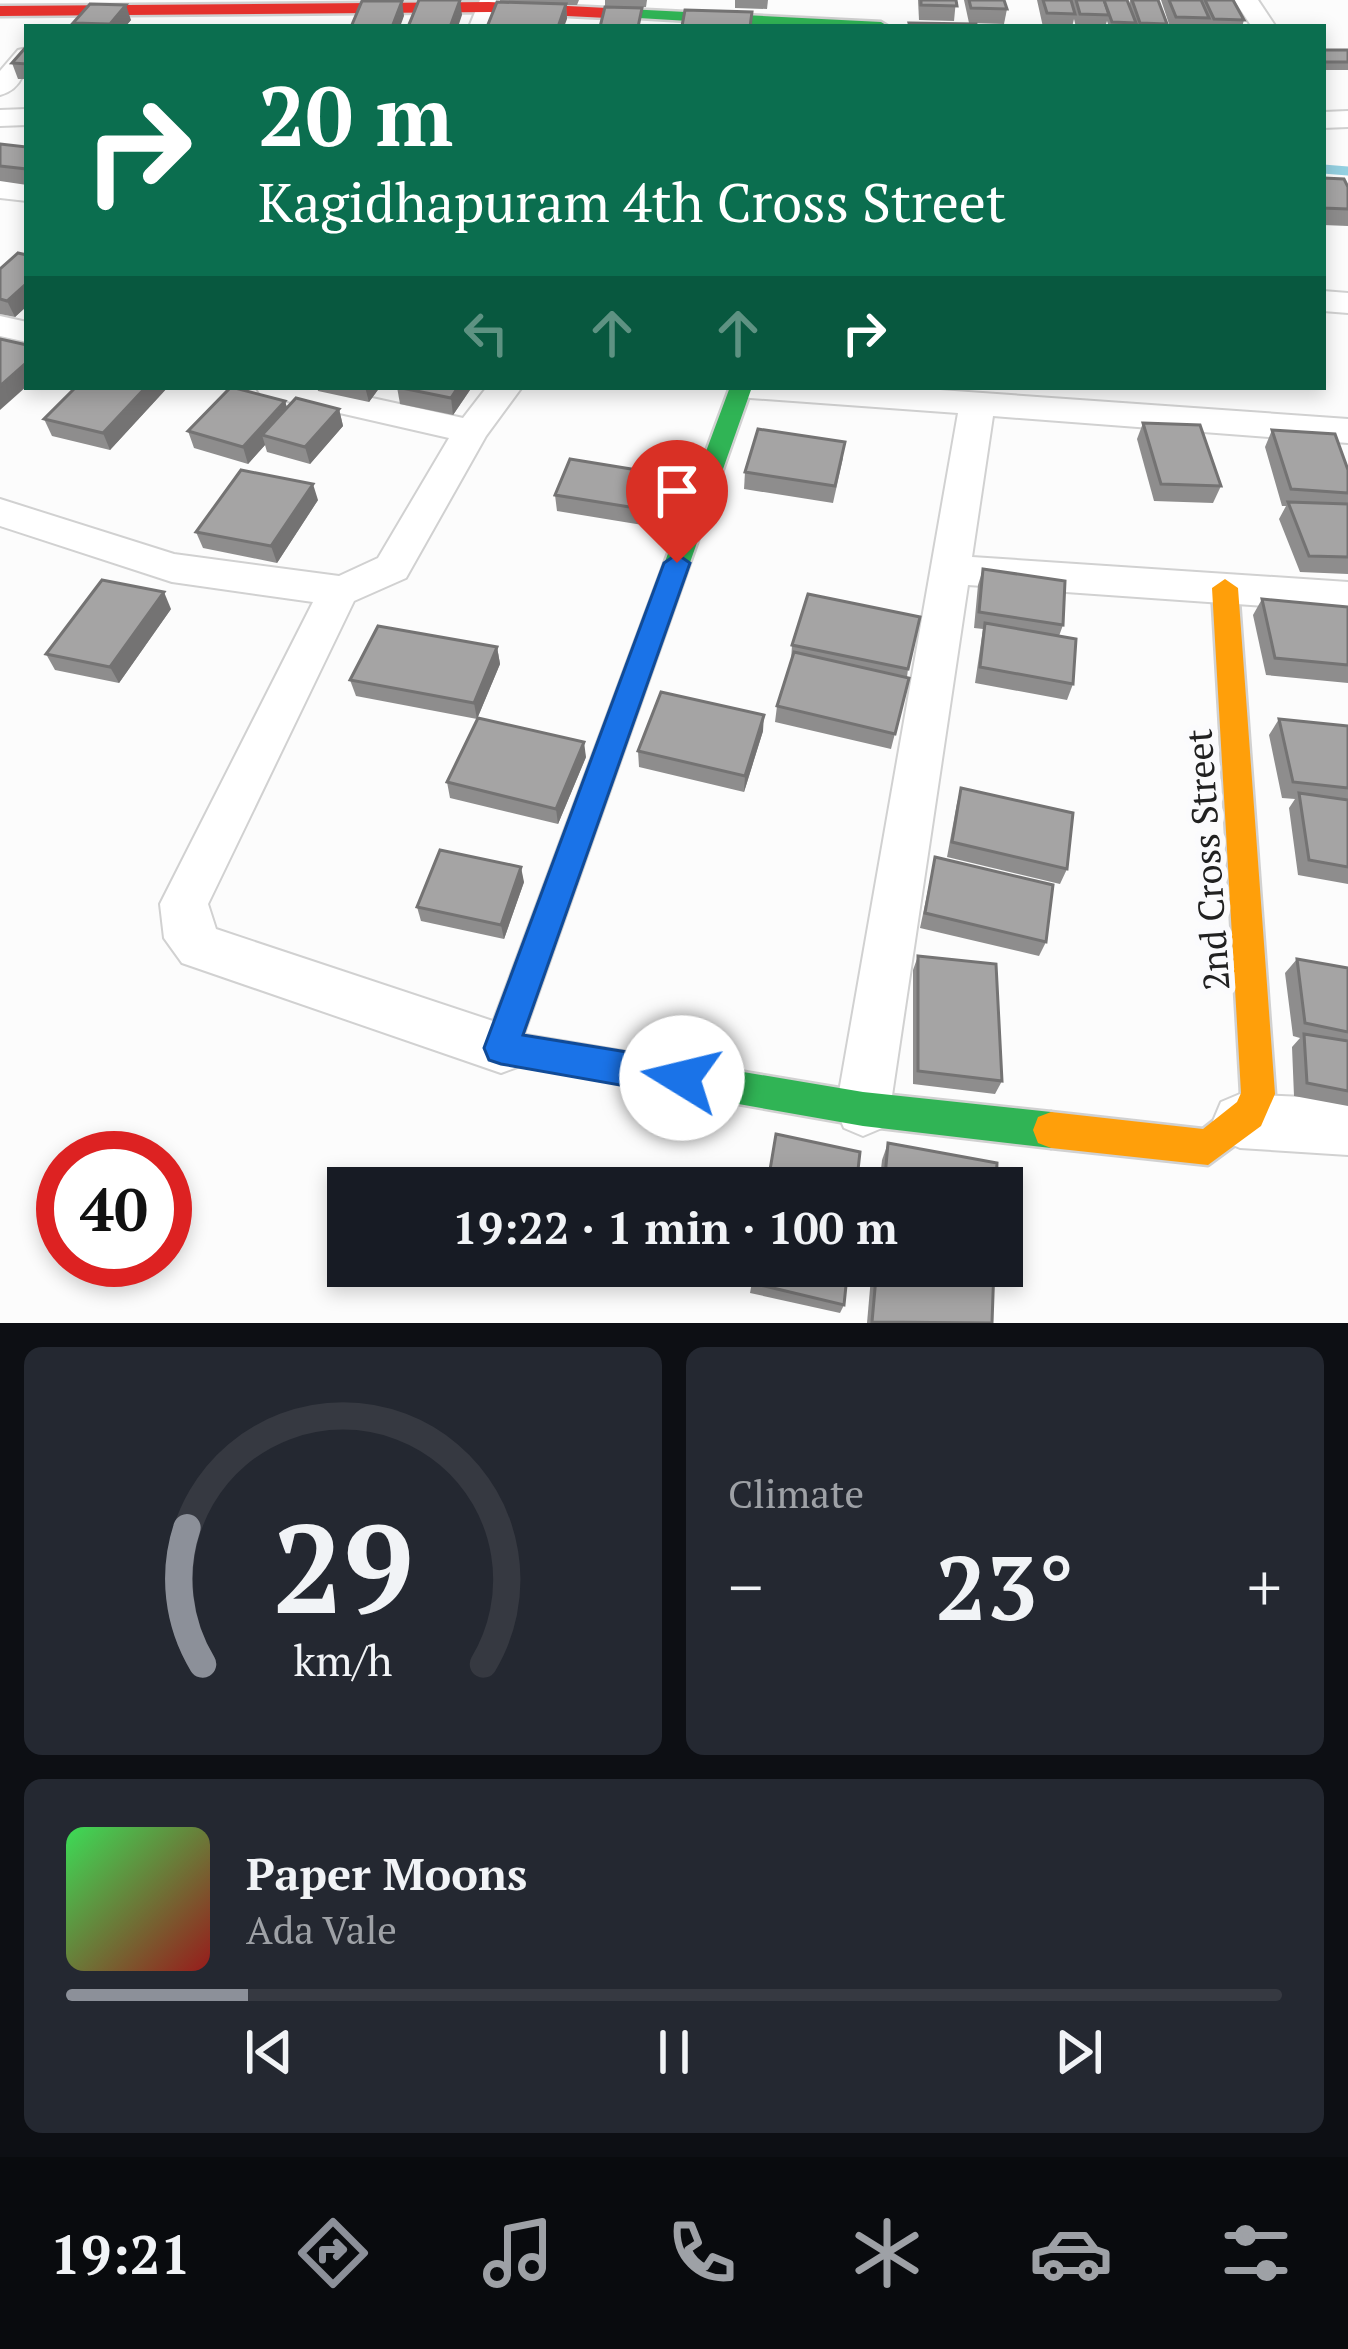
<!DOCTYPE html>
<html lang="en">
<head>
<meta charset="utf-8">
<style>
  body { margin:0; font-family:"PT Serif",serif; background:#242831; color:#f1f3f6; height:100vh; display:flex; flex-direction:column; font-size:45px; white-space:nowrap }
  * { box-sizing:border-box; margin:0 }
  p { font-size:39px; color:#9ea1a6 }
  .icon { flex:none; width:66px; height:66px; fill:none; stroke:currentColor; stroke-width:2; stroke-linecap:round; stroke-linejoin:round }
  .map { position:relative; height:1323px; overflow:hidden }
  .details { display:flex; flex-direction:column; gap:24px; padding:24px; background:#0d0f14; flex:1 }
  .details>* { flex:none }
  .hud { position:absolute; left:24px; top:24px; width:1302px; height:366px; border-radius:0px; box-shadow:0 6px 18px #0003; background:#0b6e4f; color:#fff; overflow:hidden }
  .speed { position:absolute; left:36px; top:1131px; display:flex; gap:24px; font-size:60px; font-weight:700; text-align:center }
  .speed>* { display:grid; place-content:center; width:156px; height:156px; border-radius:50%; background:#171b24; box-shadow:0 6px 18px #0003; line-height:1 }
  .speed .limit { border:18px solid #d22; background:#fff; color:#111 }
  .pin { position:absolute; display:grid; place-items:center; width:102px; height:102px; color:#fff; margin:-123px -51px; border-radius:50% 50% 50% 0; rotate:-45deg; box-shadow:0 0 12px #0007 }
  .pin .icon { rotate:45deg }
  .me { position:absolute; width:132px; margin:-66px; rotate:279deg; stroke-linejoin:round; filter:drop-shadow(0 0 9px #0008) }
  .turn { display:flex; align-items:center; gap:42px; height:252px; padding:0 36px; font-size:54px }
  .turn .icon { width:156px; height:156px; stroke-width:2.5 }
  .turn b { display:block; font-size:84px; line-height:102px }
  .lanes { display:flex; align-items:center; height:114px; padding:0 36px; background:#0003; justify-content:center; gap:60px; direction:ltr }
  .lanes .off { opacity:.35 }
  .big { font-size:90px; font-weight:600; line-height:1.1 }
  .details .widget { flex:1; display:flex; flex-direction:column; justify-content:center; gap:18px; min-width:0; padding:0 42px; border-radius:18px; background:#242831 }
  .details .dial { align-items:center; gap:0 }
  .dial svg { height:312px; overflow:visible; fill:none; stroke:#363941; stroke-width:7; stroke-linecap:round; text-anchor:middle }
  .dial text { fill:#f1f3f6; stroke:none }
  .song { display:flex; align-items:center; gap:36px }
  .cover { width:144px; height:144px; border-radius:18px; background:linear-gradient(135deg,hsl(130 70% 55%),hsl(0 70% 35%)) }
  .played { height:12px; border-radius:6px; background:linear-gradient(90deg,#8c9099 15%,#363941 15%) }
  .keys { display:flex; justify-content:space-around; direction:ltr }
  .heat { display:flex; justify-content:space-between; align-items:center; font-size:66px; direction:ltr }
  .details .tiles { flex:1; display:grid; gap:24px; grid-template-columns:1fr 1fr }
  .widget:last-child { grid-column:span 2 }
  .trip { position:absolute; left:327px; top:1167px; width:696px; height:120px; border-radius:0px; background:#171b24; box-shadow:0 6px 18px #0003; font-weight:600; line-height:120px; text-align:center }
  .tab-bar { display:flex; height:192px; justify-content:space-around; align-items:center; background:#090b0e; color:#9ea1a6 }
  .tab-bar .icon { width:84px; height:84px }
  .tab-bar .current { color:#8c9099 }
  .tab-bar b { font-size:54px; color:#f1f3f6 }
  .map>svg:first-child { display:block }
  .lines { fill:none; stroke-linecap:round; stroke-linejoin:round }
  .stream { stroke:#94d0e1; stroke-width:9 }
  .street-casing { stroke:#d1d1d1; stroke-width:4 }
  .fast-casing { stroke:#d1d1d1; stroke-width:5 }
  .slow-casing { stroke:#d1d1d1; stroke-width:5 }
  .jam-casing { stroke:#d1d1d1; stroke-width:5 }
  .street { fill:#fff; fill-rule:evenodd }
  .fast { fill:#30b455; fill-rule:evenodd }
  .slow { fill:#ff9f0a; fill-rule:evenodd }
  .jam { fill:#e5322d; fill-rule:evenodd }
  .wall { fill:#8e8d8d }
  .shaded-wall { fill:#747373 }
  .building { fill:#a5a4a4; stroke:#747373; stroke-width:3 }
  .route { fill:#1a73e8; stroke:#114b97; stroke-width:3 }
  .labels { text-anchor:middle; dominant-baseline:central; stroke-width:12; stroke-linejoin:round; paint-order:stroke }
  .street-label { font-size:36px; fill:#212121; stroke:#fbfbfd }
</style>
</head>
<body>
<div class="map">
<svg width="1348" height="1323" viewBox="0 0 1348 1323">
  <rect width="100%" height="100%" fill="#fcfcfc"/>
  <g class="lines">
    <polyline class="stream" points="1323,169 1348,171"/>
    <g class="street-casing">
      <g id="street">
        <polygon points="480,0 504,0 493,27 469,27"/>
        <polygon points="1234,0 1258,0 1276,27 1252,27"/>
        <path d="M 27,48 C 27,68 23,89 0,95 L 0,71 L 18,50 Z"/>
        <polygon points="27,109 27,125 0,126 0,110"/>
        <polygon points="1348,111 1348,127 1323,128 1323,112"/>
        <polygon points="0,180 27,183 27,201 0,198"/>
        <polygon points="1323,291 1348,293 1348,313 1323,311"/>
        <polygon points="0,316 27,322 27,342 0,336"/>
        <polygon points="256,387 322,387 463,418 487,387 522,387 486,436 406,578 354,601 208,904 216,929 520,1030 527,1048 520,1066 501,1073 182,963 164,938 160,904 313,602 172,582 0,526 0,499 174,554 339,576 378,558 449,438 261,395"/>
        <polygon points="733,387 898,387 1348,419 1348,443 993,416 972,557 1348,582 1348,612 968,585 890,1109 882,1128 863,1136 844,1128 836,1109 958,413 750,398 738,395"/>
        <polygon points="1240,1094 1348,1099 1348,1155 1240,1148 1221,1140 1213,1121 1221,1102"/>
      </g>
    </g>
    <g class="fast-casing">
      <g id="fast">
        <polygon points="627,9 881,22 889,27 790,27 622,17 622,11"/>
        <polygon points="730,387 752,387 523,1035 863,1092 1051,1112 1064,1117 1069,1130 1064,1143 1051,1148 863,1126 489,1060 484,1048"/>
      </g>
    </g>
    <g class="slow-casing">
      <polygon id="slow" points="1225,579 1238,588 1275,1094 1261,1126 1208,1165 1051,1148 1038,1143 1033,1130 1038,1117 1051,1112 1203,1129 1237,1102 1241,1093 1212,588"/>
    </g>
    <g class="jam-casing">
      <polygon id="jam" points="489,2 627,9 635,14 627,19 489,12 0,16 0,6"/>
    </g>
    <use href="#street" class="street"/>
    <use href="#fast" class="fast"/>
    <use href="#slow" class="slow"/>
    <use href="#jam" class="jam"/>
  </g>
  <g class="wall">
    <polygon points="500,0 579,0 577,5 566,5 567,19 500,2"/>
    <polygon points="605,0 647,0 646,7 605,7"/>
    <polygon points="735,0 768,0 767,9 735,8"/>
    <polygon points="918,0 956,0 954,21 919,20"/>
    <polygon points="964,0 1004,0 1007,9 1004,24 969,23"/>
    <polygon points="1037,0 1127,0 1129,6 1130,0 1158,0 1167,24 1166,27 1137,27 1135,24 1135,27 1109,27 1107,21 1105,27 1076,27 1074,19 1072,27 1043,27"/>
    <polygon points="1161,0 1233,0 1244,20 1242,27 1170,27"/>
    <polygon points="131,20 125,27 74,27 73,23"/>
    <polygon points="27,47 27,79 18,79 12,63"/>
    <rect x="1323" y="50" width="25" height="20"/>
    <polygon points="0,144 27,147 27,185 0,181"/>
    <polygon points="1323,178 1348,209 1348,226 1323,225"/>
    <polygon points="27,255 27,306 15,317 0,314 0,269"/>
    <polygon points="168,387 110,450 52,436 44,419"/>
    <polygon points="317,387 380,387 369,402 318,391"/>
    <polygon points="397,387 472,387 453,415 400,404"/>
    <polygon points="285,401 287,408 339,409 343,426 310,464 267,452 265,445 248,464 194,448 188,431"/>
    <polygon points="1143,423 1221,486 1213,503 1154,501 1137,439"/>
    <polygon points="1272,430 1348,470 1348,574 1300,572 1279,519 1286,506 1282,506 1265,447"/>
    <polygon points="843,458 833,503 744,489 745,472"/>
    <polygon points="680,493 667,529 557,511 555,495"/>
    <polygon points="318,500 277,563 203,548 196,532"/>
    <polygon points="983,569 1063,625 1059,636 1073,684 1067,700 975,683 983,629 974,628 978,585"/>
    <polygon points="1262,599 1348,607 1348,683 1266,675 1253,615"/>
    <polygon points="171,609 119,683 55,670 46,654"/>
    <polygon points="792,645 908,669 907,677 909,678 891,749 775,722 777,706 791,661"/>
    <polygon points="497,647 500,664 477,719 356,696 350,680"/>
    <polygon points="1279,719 1348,726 1348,884 1298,875 1289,808 1295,799 1282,798 1269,735"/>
    <polygon points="763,731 744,792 639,767 638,751"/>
    <polygon points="586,757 558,824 450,798 447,782"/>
    <polygon points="961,788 1067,869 1060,884 947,857 957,803"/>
    <polygon points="935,857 1046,942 1039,956 920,928"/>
    <polygon points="524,882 504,939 421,921 417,907"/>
    <polygon points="918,956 1002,1081 995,1094 913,1084 913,970"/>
    <polygon points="1297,959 1348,968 1348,1106 1294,1096 1292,1047 1300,1038 1293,1036 1285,973"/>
    <polygon points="888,1143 996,1188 879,1188 882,1160"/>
    <polygon points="755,1266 844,1305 840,1313 750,1293"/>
    <polygon points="872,1266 994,1266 992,1323 867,1323"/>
  </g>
  <g class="shaded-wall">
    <polygon points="460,0 462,15 458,27 450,27"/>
    <polygon points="402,1 404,16 400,27 392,27"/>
    <polygon points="566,4 567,19 564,27 558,27"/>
    <polygon points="126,5 131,20 125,27 111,27 110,24"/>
    <polygon points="27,283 27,300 25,299 27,306 15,317 7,301"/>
    <polygon points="27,362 27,386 0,410 0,386"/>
    <polygon points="146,387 168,387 110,450 103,433"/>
    <polygon points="365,387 380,387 369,402"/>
    <polygon points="458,387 472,387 453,415 451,398"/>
    <polygon points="285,401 290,418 262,435 265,445 248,464 243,447"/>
    <polygon points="339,409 343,426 310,464 305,447"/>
    <polygon points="680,477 680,493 667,529 667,513"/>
    <polygon points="313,484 318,500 277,563 271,546"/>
    <polygon points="164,592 171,609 119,683 110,667"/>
    <polygon points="497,647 500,664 477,719 474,703"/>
    <polygon points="764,715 763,731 744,792 745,776"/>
    <polygon points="584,742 586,757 558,824 556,809"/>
    <polygon points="521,867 524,882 504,939 501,925"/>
  </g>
  <g class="building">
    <polygon points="419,0 460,0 450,27 408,27"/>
    <polygon points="921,0 956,0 957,6 921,5"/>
    <polygon points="969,0 1004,0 1007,9 971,8"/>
    <polygon points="1043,0 1071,0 1075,14 1047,13"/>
    <polygon points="1076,0 1104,0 1109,15 1080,14"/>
    <polygon points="1104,0 1127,0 1136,23 1112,22"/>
    <polygon points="1132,0 1158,0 1167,24 1140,23"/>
    <polygon points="1169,0 1201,0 1209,18 1176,17"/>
    <polygon points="1205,0 1233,0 1244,20 1214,19"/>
    <polygon points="362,1 402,1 392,27 351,27"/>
    <polygon points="497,2 566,4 558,27 487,27"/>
    <polygon points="90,4 126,5 110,24 73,23"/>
    <polygon points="605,7 642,8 638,27 600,27"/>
    <polygon points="685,10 752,12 750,27 682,26"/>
    <polygon points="909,23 976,24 977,27 910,27"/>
    <polygon points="26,47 27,64 12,63"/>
    <rect x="1323" y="50" width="25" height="12"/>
    <polygon points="0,144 27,147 27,169 0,166"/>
    <polygon points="1323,178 1344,179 1348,187 1348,209 1323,208"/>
    <polygon points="18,253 27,255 27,283 7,301 0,299 0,269"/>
    <polygon points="0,339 27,345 27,362 0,386"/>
    <polygon points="76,387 146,387 103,433 44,419"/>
    <polygon points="231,387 285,401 243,447 188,431"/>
    <polygon points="397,387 458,387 451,398"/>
    <polygon points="296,398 339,409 305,447 262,435"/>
    <polygon points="1143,423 1200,425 1221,486 1161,484"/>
    <polygon points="758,429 845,442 835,486 745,472"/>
    <polygon points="1272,430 1335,434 1348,470 1348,493 1291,489"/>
    <polygon points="570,459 680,477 667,513 555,495"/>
    <polygon points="241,470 313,484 271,546 196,532"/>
    <polygon points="1288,502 1348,504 1348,557 1309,556"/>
    <polygon points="983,569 1065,581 1063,625 979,612"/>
    <polygon points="102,580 164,592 110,667 46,654"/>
    <polygon points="808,594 920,617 908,669 792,645"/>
    <polygon points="1262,599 1348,607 1348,665 1275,658"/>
    <polygon points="985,623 1076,639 1073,684 980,667"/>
    <polygon points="378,626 497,647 474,703 350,680"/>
    <polygon points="794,652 909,678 895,734 777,706"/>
    <polygon points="661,692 764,715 745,776 638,751"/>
    <polygon points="478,718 584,742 556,809 447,782"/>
    <polygon points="1279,719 1348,726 1348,788 1293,782"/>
    <polygon points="961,788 1073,813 1067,869 952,842"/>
    <polygon points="1299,793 1348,800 1348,867 1309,860"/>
    <polygon points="440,850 521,867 501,925 417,907"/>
    <polygon points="935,857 1053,885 1046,942 925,913"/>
    <polygon points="918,956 996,964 1002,1081 918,1071"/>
    <polygon points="1297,959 1348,968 1348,1032 1305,1023"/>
    <polygon points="1304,1034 1348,1041 1348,1091 1307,1083"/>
    <polygon points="776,1134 860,1152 856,1188 767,1188"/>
    <polygon points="888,1143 997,1163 996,1188 884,1188"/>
    <polygon points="755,1266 848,1266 844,1305 752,1283"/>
    <polygon points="877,1266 994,1266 992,1323 872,1322"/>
  </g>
  <polygon class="route" points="677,554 690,563 523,1035 682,1061 695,1066 700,1078 695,1091 682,1096 501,1064 489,1060 484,1048 664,563"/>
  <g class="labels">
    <g class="street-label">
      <text transform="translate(1207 860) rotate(-94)">2nd Cross Street</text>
    </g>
  </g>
</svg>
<div class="speed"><div class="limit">40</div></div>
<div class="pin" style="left:677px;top:563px;background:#d93025"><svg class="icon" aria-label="arrive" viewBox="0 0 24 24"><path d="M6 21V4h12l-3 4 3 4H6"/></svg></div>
<svg class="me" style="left:682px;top:1078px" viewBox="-20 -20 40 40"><circle r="19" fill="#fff"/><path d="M0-13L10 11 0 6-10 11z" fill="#1a73e8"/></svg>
<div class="trip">19:22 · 1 min · 100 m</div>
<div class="hud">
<div class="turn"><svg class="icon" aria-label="right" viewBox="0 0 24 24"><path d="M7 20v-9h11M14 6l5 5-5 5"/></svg><div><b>20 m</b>Kagidhapuram 4th Cross Street</div></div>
<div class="lanes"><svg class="icon off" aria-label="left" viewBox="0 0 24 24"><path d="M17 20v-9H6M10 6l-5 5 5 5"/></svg><svg class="icon off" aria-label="ahead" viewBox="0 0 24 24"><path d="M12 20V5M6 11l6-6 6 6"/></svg><svg class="icon off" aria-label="ahead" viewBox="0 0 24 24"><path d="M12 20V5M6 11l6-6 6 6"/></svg><svg class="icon" aria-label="right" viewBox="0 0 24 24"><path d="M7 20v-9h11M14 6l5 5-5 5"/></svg></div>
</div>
</div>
<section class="details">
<div class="tiles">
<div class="widget dial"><svg viewBox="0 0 100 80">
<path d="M14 69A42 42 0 1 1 86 69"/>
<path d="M14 69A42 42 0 0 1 10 34" stroke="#8c9099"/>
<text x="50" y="56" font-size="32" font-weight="700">29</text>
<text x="50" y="72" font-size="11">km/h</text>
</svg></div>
<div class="widget"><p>Climate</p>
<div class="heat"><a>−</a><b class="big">23°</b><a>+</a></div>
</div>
<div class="widget">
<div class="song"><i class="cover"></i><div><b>Paper Moons</b><p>Ada Vale</p></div></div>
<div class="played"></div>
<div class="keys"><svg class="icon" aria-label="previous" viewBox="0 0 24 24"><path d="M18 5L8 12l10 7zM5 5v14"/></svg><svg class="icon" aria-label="pause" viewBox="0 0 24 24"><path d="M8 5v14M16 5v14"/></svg><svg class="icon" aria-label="next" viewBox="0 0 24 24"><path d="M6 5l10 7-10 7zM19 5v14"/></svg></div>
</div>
</div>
</section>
<nav class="tab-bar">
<b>19:21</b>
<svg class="icon current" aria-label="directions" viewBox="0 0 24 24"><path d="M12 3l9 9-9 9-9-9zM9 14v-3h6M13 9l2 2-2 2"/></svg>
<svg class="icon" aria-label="music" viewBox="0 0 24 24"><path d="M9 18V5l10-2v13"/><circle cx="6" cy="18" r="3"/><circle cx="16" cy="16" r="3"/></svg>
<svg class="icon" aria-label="phone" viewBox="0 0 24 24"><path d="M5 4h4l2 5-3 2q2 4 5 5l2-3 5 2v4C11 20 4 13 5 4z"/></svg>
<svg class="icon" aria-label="climate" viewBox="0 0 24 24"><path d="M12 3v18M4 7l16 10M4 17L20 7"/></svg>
<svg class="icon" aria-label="car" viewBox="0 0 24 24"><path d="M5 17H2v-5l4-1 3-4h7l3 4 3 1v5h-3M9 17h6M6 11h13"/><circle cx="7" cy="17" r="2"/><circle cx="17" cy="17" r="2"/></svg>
<svg class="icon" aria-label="filters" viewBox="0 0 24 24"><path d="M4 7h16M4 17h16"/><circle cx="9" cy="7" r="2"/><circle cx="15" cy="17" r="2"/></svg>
</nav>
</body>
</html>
